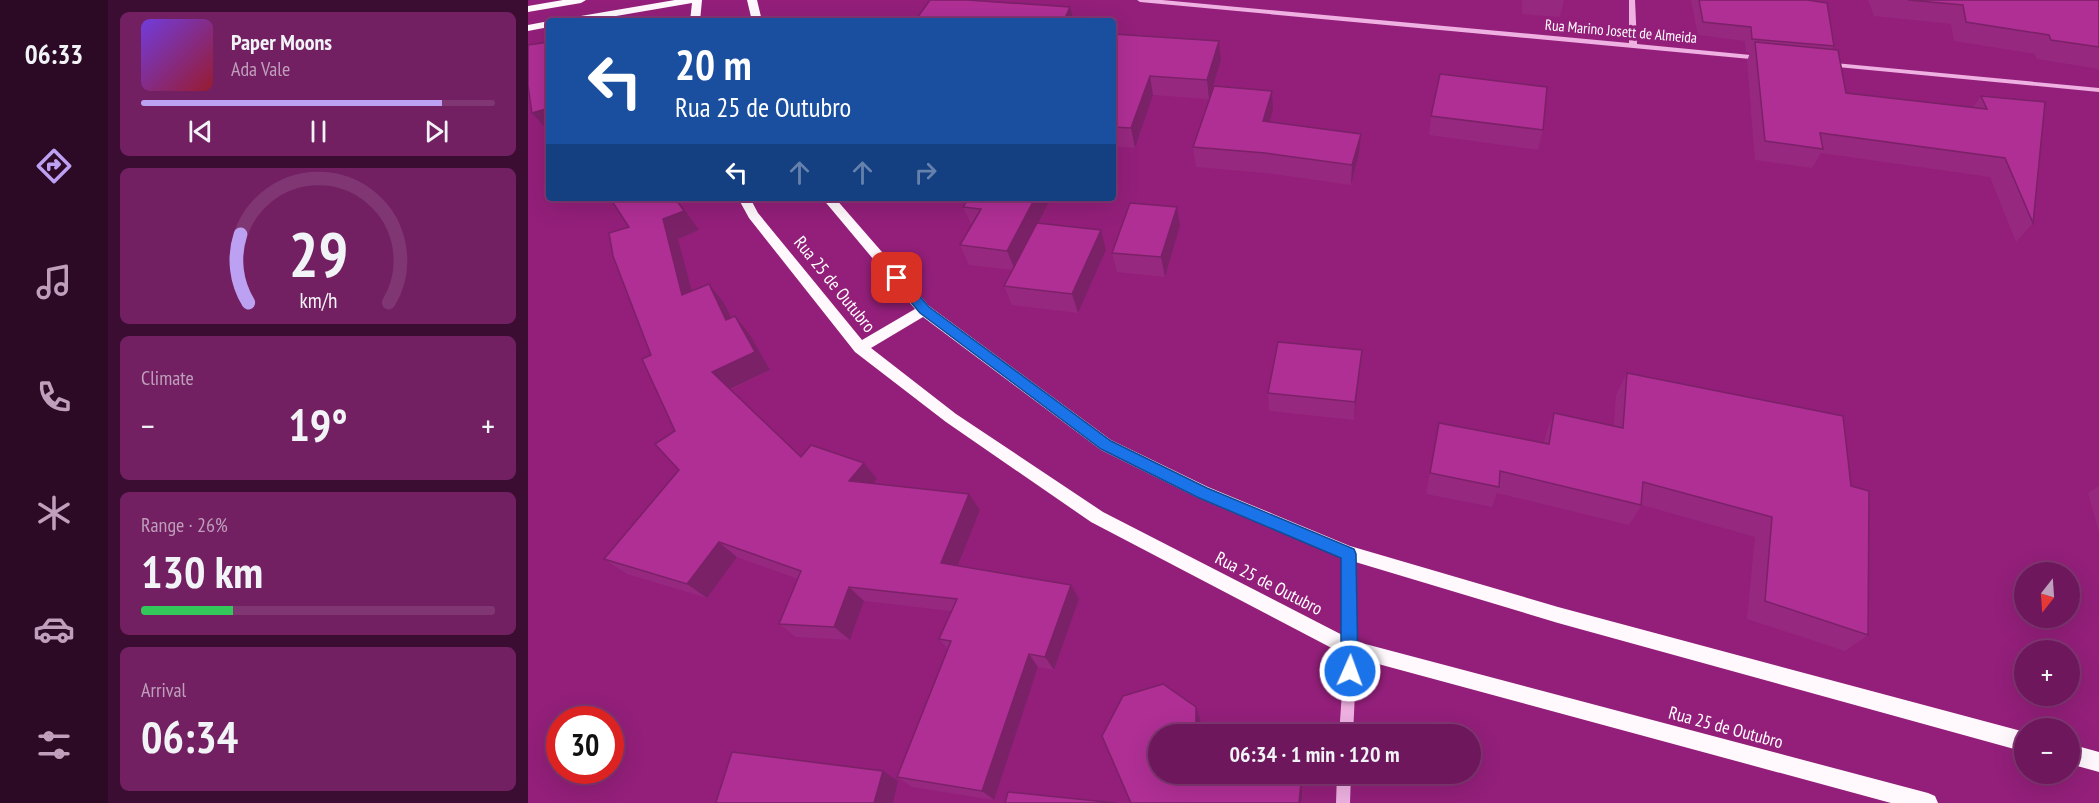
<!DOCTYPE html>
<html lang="en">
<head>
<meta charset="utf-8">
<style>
  body { margin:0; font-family:"PT Sans Narrow",sans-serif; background:#732062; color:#f1f3f6; height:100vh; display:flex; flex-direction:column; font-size:22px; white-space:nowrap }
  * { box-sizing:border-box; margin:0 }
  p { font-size:20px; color:#bf9fbb }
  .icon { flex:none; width:33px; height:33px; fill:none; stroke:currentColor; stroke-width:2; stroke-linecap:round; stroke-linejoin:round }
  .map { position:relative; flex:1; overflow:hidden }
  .drawer { display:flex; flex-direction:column; gap:12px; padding:12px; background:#3c0d33; width:420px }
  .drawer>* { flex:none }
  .top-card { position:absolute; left:18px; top:18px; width:570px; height:183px; border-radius:6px; box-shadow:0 6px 24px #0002,0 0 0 2px #803672; background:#1a4fa0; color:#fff; overflow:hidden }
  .needle { width:39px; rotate:197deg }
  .buttons { position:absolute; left:1486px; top:562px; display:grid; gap:12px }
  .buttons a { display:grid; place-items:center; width:66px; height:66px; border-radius:50%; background:#6e175c; box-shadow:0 6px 24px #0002,0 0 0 2px #803672; font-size:30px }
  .speed { position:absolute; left:18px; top:706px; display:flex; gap:12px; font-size:30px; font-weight:700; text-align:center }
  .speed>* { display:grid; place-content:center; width:78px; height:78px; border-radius:50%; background:#6e175c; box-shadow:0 6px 24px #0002,0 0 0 2px #803672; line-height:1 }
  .speed .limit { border:9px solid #d22; background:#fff; color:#111 }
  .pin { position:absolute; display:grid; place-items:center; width:51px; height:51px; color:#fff; margin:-26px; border-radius:12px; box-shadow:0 3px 9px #0006 }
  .me { position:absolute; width:66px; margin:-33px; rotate:2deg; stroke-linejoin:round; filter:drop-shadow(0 0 4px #0008) }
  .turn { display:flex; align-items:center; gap:21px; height:126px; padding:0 30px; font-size:27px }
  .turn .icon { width:78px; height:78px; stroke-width:2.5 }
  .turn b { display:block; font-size:42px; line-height:51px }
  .lanes { display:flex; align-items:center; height:57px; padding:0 30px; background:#0003; justify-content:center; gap:30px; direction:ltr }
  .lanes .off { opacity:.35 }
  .big { font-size:45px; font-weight:800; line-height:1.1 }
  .drawer .widget { flex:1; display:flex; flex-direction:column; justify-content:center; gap:9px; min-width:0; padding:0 21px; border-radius:9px; background:#732062 }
  .drawer .dial { align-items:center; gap:0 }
  .dial svg { height:156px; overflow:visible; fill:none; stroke:#803672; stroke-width:7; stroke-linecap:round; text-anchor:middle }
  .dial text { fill:#f1f3f6; stroke:none }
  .song { display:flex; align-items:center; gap:18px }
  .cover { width:72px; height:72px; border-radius:9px; background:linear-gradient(135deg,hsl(260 70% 55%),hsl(350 70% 35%)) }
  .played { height:6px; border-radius:3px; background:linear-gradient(90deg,#bca0f2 85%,#803672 85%) }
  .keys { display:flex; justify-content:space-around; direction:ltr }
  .heat { display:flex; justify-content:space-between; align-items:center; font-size:33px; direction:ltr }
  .charge { height:9px; border-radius:4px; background:linear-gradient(90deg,#34c759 26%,#803672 0) }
  .trip { position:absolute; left:620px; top:724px; width:333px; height:60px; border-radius:30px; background:#6e175c; box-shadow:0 6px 24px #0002,0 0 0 2px #803672; font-weight:800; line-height:60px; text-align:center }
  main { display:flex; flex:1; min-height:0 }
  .tabs { display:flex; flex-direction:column; width:108px; justify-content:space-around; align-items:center; background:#2c0925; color:#bf9fbb }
  .tabs .icon { width:42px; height:42px }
  .tabs .on { color:#bca0f2 }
  .tabs b { font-size:27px; color:#f1f3f6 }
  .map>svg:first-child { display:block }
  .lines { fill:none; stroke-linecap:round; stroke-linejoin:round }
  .minor { fill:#eeb1e2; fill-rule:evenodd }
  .major { fill:#fff8fd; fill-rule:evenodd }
  .wall { fill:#972880 }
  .shaded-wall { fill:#7b2168 }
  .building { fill:#b02f95; stroke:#7b2168; stroke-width:1.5 }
  .route { fill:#1a73e8; stroke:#114b97; stroke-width:1.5 }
  .labels { text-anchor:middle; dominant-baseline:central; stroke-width:6; stroke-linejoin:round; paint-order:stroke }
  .far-street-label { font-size:15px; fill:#fff; stroke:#931f7a }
  .street-label { font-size:18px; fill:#fff; stroke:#931f7a }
</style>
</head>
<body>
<main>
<nav class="tabs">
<b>06:33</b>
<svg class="icon on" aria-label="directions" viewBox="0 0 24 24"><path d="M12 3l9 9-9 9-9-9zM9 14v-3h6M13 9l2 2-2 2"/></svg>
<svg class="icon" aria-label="music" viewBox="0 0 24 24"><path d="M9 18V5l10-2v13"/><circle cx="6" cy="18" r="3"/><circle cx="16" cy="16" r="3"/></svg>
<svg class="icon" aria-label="phone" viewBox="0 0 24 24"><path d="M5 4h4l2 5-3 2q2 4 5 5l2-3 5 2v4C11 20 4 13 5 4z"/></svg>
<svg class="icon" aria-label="climate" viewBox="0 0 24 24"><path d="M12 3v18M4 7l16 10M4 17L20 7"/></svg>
<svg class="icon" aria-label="car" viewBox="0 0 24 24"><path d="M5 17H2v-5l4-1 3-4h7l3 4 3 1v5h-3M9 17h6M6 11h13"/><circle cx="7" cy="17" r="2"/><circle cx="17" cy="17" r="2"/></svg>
<svg class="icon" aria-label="filters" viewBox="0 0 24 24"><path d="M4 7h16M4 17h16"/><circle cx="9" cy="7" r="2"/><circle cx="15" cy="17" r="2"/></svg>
</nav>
<section class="drawer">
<div class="widget">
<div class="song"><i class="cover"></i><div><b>Paper Moons</b><p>Ada Vale</p></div></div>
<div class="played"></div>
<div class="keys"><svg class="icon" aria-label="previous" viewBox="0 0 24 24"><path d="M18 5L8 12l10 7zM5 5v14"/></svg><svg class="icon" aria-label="pause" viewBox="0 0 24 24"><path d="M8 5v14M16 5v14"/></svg><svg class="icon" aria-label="next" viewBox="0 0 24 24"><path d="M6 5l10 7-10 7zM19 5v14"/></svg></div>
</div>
<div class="widget dial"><svg viewBox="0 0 100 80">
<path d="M14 69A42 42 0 1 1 86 69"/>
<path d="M14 69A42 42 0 0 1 10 34" stroke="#bca0f2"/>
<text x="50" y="56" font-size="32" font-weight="700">29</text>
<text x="50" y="72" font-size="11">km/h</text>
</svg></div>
<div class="widget"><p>Climate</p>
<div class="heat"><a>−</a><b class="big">19°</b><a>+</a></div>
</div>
<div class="widget"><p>Range · 26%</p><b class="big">130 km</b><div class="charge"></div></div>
<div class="widget"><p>Arrival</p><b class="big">06:34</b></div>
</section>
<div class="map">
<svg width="1571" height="803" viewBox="0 0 1571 803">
  <rect width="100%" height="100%" fill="#931f7a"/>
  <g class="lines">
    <g class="minor">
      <polygon points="609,0 634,0 1101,43 1101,0 1107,0 1109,44 1233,56 1237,58 1233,60 612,2"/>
      <polygon points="1296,62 1571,88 1571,92 1299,66 1296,66"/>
      <polygon points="820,548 824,549 826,553 829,649 825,735 811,735 817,649 814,553 816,549"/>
      <polygon points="809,774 823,774 822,803 808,803"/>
    </g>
    <g class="major">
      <polygon points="35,0 58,0 53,3 0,12 0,6"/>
      <polygon points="147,0 174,0 172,21 162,21 164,3 59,21 36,21 41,18"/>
      <polygon points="219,0 229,0 234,21 224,21"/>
      <polygon points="21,21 21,27 0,31 0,25"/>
      <polygon points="210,198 222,198 230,213 334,340 387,309 294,198 307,198 401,306 583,440 680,487 822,546 1030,607 1497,732 1497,752 1030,623 814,558 668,497 573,450 395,317 343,348 428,414 575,512 826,641 1400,793 1407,796 1410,803 1363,803 817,655 563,522 418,422 327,352 221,218"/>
      <polygon points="1542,744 1571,752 1571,772 1542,764"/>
    </g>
  </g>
  <g class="wall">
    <polygon points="994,0 1036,0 1032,17 994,14"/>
    <polygon points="1163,0 1279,0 1306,46 1304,49 1318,93 1445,107 1453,96 1517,102 1505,223 1488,242 1462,177 1293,153 1284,168 1227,160 1219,61 1222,53 1218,52 1217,41 1170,35"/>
    <polygon points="1340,0 1571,0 1571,69 1509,59 1507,54 1426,41 1423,24 1346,16"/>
    <polygon points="585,34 691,41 693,60 681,99 625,95 607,148 585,146"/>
    <polygon points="745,110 741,122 831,154 823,185 738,173 668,167 665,147"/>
    <polygon points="903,116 1015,130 1010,150 901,135"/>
    <polygon points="441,198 523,198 511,223 573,230 578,250 550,313 484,305 476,286 484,270 441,265 432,245 444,226 435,207"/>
    <polygon points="652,226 637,277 589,272 584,253"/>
    <polygon points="101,227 171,230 150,239 164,291 181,284 196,303 204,318 222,335 242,370 202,390 273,457 349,479 345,484 452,510 430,566 551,599 526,670 510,667 466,800 384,787 369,777 420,649 411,639 423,611 336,601 322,640 268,637 251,624 270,579 209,557 179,598 99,574 76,559 151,470 147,431 123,355"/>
    <polygon points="832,368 826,420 741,411 740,393"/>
    <polygon points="1099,373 1315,416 1340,635 1317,651 1219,619 1227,537 1114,505 1101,525 969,493 964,507 898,494 911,423 1016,443 1018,434 1026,413 1086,426 1088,395"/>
    <polygon points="1571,486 1571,532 1560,493"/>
  </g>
  <g class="shaded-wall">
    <polygon points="542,7 546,21 537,18"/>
    <polygon points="691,41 693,60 681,99 679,80"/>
    <polygon points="622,76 625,95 607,148 603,128"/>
    <polygon points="744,91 745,110 736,141 735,121"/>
    <polygon points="21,108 21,132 4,113"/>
    <polygon points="833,134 831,154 823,185 824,165"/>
    <polygon points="147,198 148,198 171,230 150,239 170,314 154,295 135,219"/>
    <polygon points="507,198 523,198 487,270 479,251"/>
    <polygon points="649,207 652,226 637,277 633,257"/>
    <polygon points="573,230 578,250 550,313 544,294"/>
    <polygon points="181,284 196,303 214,339 198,320"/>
    <polygon points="207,316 222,335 242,370 200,390 184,372"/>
    <polygon points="834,350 832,368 826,420 827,402"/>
    <polygon points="336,463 349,479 335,498 321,481"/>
    <polygon points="441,494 452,510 425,578 413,563"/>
    <polygon points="191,542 209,557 179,598 159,584"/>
    <polygon points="543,585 551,599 526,670 517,657"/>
    <polygon points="321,587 336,601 322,640 306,627"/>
    <polygon points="501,654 510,667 466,800 454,791"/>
    <polygon points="668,707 673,723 673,735 668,735"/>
    <polygon points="355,771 370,781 365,803 346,803"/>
    <polygon points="773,783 774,796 773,803 771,803"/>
  </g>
  <g class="building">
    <polygon points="402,0 439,0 542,7 537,18 576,20 576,21 387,21"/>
    <polygon points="1171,0 1279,0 1299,3 1306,46 1224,39 1223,27 1175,22"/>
    <polygon points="1380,0 1571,0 1571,47 1523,40 1521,35 1438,22 1435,5"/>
    <polygon points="585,34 691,41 679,80 622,76 603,128 585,127"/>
    <polygon points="21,42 21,108 4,113 0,85 0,45"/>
    <polygon points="1227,42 1310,50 1318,93 1459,109 1453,96 1517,102 1505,223 1477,158 1292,133 1295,149 1237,141"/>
    <polygon points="912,74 1019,87 1015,130 903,116"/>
    <polygon points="686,86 744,91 735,121 833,134 824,165 737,153 665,147"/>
    <polygon points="82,198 147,198 156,211 135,219 154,295 181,284 198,320 207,316 227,352 184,372 273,457 283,445 336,463 321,481 441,494 413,563 543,585 517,657 501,654 454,791 369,777 423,641 411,639 429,599 321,587 306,627 251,624 273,571 191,542 159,584 76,559 151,470 127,444 147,431 114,359 123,355 85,256 81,233 101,227"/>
    <polygon points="441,198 507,198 479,251 432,245 453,209 435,207"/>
    <polygon points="602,203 649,207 633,257 584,253"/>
    <polygon points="509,223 573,230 544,294 476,286"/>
    <polygon points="750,342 834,350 827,402 740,393"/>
    <polygon points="1099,373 1315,416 1323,486 1341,491 1340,635 1237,601 1244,517 1115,482 1113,505 972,471 971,487 902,473 911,423 1021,444 1026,413 1095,428"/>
    <polygon points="635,684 668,707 668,735 630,735 630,774 706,774 773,783 771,803 603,803 574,736 595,696"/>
    <polygon points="204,752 355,771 346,803 189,803 188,802"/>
    <polygon points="480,792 588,803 477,803"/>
  </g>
  <polygon class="route" points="369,274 373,275 401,307 583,441 679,488 826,549 828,554 830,671 827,677 822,679 816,677 813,671 813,558 669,497 573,449 392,313 365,281 363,278"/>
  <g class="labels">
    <g class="far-street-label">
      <text transform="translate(1093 31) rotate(5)">Rua Marino Josett de Almeida</text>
    </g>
    <g class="street-label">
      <text transform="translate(307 284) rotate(51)">Rua 25 de Outubro</text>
      <text transform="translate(741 583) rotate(27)">Rua 25 de Outubro</text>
      <text transform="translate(1198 727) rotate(15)">Rua 25 de Outubro</text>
    </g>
  </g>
</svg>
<div class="buttons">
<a><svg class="needle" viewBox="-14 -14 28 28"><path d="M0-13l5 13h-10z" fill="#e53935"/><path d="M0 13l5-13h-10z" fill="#bf9fbb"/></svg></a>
<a>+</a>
<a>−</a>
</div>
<div class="speed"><div class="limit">30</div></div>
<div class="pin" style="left:369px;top:278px;background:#d93025"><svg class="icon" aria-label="arrive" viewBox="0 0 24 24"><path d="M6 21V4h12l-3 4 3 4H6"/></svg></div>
<svg class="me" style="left:822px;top:671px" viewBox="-20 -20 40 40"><circle r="17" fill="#1a73e8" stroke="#fff" stroke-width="3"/><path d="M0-11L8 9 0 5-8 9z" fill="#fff"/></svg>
<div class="trip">06:34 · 1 min · 120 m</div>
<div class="top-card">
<div class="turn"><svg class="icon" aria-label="left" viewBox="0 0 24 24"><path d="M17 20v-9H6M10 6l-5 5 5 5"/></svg><div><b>20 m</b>Rua 25 de Outubro</div></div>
<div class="lanes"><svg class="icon" aria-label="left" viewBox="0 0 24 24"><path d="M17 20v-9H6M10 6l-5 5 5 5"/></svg><svg class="icon off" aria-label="ahead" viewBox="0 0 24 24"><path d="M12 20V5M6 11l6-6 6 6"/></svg><svg class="icon off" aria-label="ahead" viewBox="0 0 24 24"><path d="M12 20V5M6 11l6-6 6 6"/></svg><svg class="icon off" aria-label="right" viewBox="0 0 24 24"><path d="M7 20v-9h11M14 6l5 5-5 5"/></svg></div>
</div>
</div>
</main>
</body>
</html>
